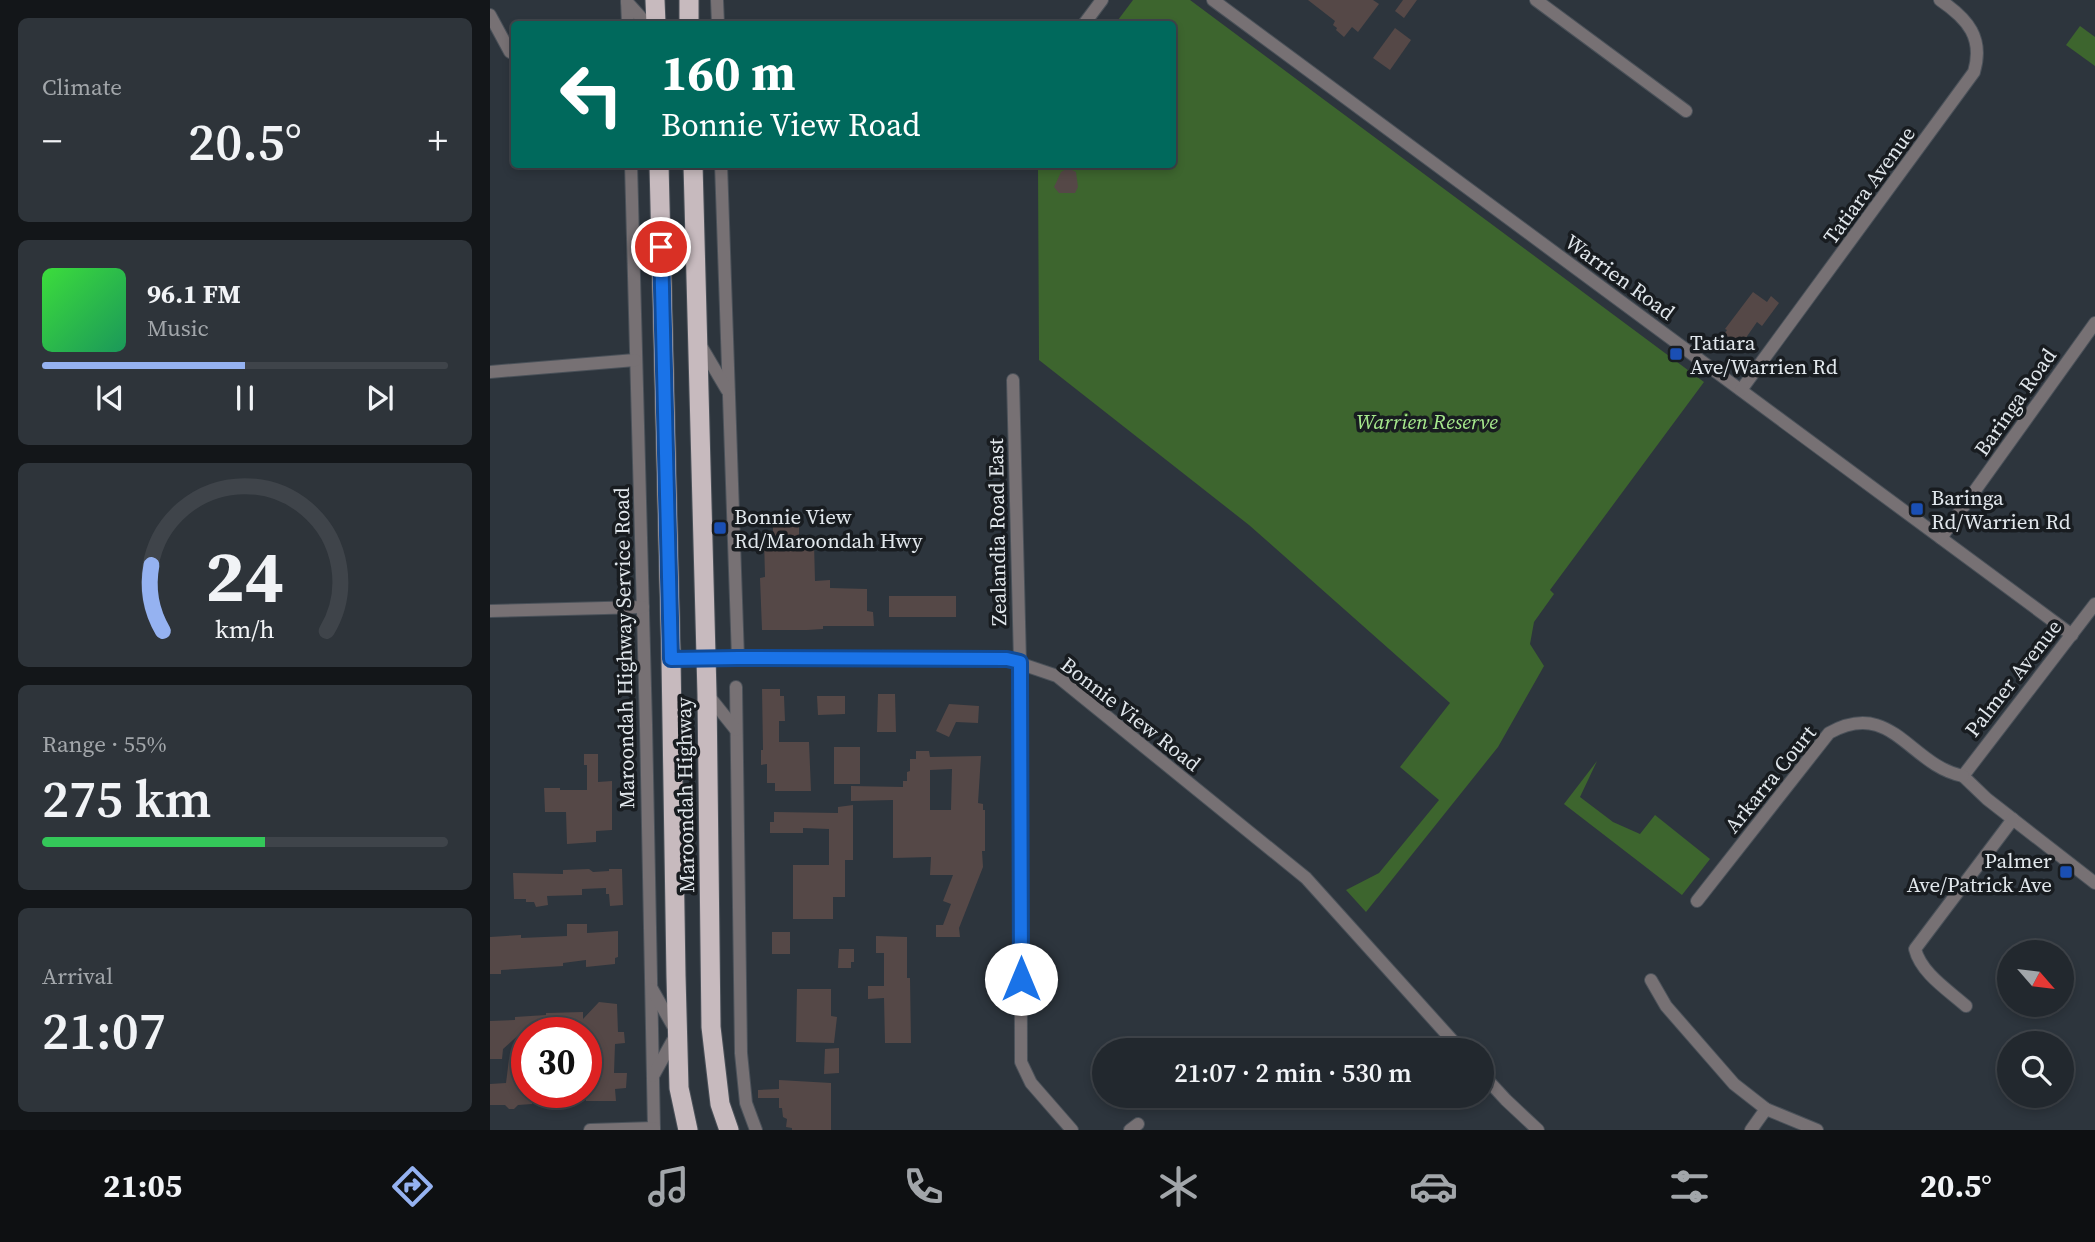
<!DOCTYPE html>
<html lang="en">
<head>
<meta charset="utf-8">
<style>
  body { margin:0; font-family:"Source Serif 4",serif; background:#2e343a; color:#f1f3f6; height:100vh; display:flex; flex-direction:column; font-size:26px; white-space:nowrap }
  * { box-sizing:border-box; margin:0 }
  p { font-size:23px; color:#a2a6aa }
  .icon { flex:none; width:38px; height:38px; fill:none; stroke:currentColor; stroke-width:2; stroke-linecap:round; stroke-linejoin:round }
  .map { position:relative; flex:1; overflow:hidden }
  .side { display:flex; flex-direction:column; gap:18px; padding:18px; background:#131619; width:490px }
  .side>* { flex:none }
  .top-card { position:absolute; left:21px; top:21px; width:665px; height:147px; border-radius:7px; box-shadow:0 4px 10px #0003,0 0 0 2px #3f444a; background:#00695c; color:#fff; overflow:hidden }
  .needle { width:46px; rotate:118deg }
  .tools { position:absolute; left:1507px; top:940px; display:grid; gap:14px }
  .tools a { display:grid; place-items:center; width:77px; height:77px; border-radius:50%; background:#22282e; box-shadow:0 4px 10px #0003,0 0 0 2px #3f444a; font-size:35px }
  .speed { position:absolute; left:21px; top:1017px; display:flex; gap:14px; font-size:35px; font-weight:700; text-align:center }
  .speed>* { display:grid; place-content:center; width:91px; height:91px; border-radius:50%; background:#22282e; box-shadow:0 4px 10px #0003,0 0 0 2px #3f444a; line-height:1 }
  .speed .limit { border:10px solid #d22; background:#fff; color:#111 }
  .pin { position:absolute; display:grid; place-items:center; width:60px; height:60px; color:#fff; margin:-30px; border:4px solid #fff; border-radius:50%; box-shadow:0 2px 7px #0007 }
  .me { position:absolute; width:77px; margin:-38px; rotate:0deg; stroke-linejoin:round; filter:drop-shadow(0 0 5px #0008) }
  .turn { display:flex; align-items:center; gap:24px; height:147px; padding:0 35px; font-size:32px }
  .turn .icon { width:91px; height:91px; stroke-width:2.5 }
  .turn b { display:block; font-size:49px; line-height:60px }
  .big { font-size:52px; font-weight:600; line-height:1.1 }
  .side .widget { flex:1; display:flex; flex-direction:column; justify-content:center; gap:10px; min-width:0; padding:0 24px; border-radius:10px; background:#2e343a }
  .side .dial { align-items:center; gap:0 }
  .dial svg { height:182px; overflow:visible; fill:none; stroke:#3f444a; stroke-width:7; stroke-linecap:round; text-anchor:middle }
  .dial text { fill:#f1f3f6; stroke:none }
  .song { display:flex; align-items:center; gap:21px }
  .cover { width:84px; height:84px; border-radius:10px; background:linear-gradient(135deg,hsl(120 70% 55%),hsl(150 70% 35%)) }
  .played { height:7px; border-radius:4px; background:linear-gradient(90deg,#95b2f1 50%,#3f444a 50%) }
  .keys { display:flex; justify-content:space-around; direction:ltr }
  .heat { display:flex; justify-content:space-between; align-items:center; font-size:38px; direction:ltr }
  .charge { height:10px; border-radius:5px; background:linear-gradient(90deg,#34c759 55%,#3f444a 0) }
  .trip { position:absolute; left:602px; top:1038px; width:402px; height:70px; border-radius:35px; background:#22282e; box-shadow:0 4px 10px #0003,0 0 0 2px #3f444a; font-weight:600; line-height:70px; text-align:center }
  .dock { display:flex; height:112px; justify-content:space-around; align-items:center; background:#0e1012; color:#a2a6aa }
  .dock .icon { width:49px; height:49px }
  .dock .on { color:#95b2f1 }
  .dock b { font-size:32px; color:#f1f3f6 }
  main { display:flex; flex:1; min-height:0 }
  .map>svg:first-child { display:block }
  .green { fill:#3d652e }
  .building { fill:#554847; fill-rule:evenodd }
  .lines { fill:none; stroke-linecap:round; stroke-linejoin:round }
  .minor-casing { stroke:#4a5159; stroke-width:14 }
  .trunk-casing { stroke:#4a5159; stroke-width:21 }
  .minor { stroke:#777174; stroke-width:12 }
  .trunk { stroke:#c7babe; stroke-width:19 }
  .route-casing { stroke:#114b97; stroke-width:18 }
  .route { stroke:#1a73e8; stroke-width:12 }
  .transit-dot { fill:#1a4fb4; stroke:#181c20; stroke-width:2.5 }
  .labels { text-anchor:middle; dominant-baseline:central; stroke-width:7; stroke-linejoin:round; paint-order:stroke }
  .street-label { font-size:21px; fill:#e1e7ec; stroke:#181c20 }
  .poi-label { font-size:21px; fill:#e1e7ec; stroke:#181c20; text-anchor:start }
  .park-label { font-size:21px; font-style:italic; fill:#a7ea8e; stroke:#181c20 }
</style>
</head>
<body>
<main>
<section class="side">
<div class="widget"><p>Climate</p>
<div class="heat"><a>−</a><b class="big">20.5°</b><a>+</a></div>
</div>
<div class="widget">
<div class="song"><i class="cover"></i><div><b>96.1 FM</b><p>Music</p></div></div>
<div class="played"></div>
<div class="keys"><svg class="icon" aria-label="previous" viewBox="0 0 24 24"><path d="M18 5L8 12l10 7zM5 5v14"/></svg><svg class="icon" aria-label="pause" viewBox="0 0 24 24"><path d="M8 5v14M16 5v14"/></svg><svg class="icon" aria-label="next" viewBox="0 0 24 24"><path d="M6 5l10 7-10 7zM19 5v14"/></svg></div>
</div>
<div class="widget dial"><svg viewBox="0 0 100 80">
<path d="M14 69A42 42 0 1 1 86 69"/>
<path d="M14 69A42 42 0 0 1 9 40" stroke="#95b2f1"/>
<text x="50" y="56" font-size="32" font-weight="700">24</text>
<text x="50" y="72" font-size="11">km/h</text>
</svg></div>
<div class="widget"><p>Range · 55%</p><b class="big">275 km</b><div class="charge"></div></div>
<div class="widget"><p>Arrival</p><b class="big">21:07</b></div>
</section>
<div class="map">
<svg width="1605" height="1130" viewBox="0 0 1605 1130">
  <rect width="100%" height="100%" fill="#2d353d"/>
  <g class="green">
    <polygon points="643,0 700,0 1214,382 1060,590 1064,594 1044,622 1040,644 1054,666 1008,747 876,912 856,890 889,873 949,800 910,767 960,703 759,525 549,360 548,165 682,164 682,24 625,24"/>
    <polygon points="1590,26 1605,37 1605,66 1576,45"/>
    <polygon points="1107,761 1090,797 1123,822 1150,834 1165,815 1220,859 1192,895 1074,804"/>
  </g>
  <g class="building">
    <polygon points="818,0 883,0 889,4 868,32 862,27 854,37 846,30 847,28 843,25 845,21"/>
    <polygon points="913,0 927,0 914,18 905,11"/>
    <polygon points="905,28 921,40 900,70 883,58"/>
    <polygon points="578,168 586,172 588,187 585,193 569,193 564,187 566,183 571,172"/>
    <polygon points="1263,292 1277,302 1281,296 1289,303 1272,326 1267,322 1253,342 1250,341 1249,344 1234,334 1237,330 1235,329"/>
    <polygon points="305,516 305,526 309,526 309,543 324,543 325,581 340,580 340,588 377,589 377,611 383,612 384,626 333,626 333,629 317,630 272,630 270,578 275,577 274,538 283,538 283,517"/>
    <rect x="399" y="596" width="67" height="21"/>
    <polygon points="272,689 290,689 290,696 294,696 295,721 289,721 289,742 319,742 321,791 285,791 285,783 277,783 277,764 271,765 271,750 273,750"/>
    <polygon points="388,694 405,694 406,732 387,732"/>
    <polygon points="327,696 355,696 355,714 328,715"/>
    <polygon points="459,704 489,706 488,723 466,722 459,737 446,731"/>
    <rect x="344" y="747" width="26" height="37"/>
    <path d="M 426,751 L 439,751 L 440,757 L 491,756 L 488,803 L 493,804 L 493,810 L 495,810 L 495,851 L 492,851 L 493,867 L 469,928 L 470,937 L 446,937 L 446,925 L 453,925 L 461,904 L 453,901 L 463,875 L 440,875 L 441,857 L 403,858 L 403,800 L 361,801 L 361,786 L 413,787 L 413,781 L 417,781 L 417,772 L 420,771 L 420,759 L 426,759 ZM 462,769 L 461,810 L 440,810 L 440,770 Z"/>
    <polygon points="94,754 108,754 108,782 122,781 122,830 106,831 106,842 77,844 76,812 55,812 54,788 70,788 70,790 97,790 97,765 94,765"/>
    <polygon points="363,805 363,860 355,860 355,897 343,897 343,919 303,919 303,865 339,865 339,829 313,828 313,833 280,833 280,822 284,822 284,812 348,813 348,807"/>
    <polygon points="99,869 103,872 119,871 119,869 132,869 133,905 120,906 119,894 116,894 116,888 92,889 92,895 57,896 58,905 46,907 44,902 36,902 36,899 24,899 23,873 73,874 73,870"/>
    <polygon points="77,924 97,924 97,933 128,931 128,957 125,958 125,964 96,967 96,960 73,963 73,966 11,970 11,974 0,974 0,937 31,935 31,938 77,936"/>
    <rect x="282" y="932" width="18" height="22"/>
    <polygon points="386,936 417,937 417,978 420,978 421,1043 395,1043 394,998 378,999 378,986 394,986 394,953 386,953"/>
    <polygon points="349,949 364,949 364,962 361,962 361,968 348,968"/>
    <polygon points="307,989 341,989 341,1016 347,1017 344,1043 306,1042"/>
    <polygon points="109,1002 127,1004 128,1032 134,1032 135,1043 125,1044 124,1073 137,1073 136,1088 125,1089 126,1101 96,1101 96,1029 72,1029 72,1032 34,1032 34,1030 13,1049 12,1059 0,1059 0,1021 25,1020 25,1017 56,1015 56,1013 93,1012 93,1019"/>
    <polygon points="349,1048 349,1073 334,1074 335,1049"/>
    <polygon points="19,1059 21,1059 26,1083 37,1083 37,1092 42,1092 42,1104 28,1105 24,1109 19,1109 15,1105 0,1105 0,1084 16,1083"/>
    <polygon points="289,1080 341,1083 341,1130 302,1130 302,1128 296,1127 297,1119 293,1117 292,1108 289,1108 289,1098 268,1098 268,1090 289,1089"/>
  </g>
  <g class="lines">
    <g class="minor-casing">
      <g id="minor">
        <polyline points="137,0 138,24"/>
        <polyline points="227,0 228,24"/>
        <polyline points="723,0 1582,635"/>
        <polyline points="1046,0 1196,111"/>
        <polyline points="137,2 157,24"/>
        <polyline points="0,15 20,52"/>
        <polyline points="594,24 612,0"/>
        <polyline points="141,164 156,725 164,1130"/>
        <polyline points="231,164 248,658"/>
        <polyline points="211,346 237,390"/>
        <polyline points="0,372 145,360"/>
        <polyline points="523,380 530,662 531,1062 541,1083 582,1130"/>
        <path d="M 1251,390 L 1484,72 C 1494,38 1478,19 1450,0"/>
        <polyline points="1451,538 1605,323"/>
        <polyline points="0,611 153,607"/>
        <polyline points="181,659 248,658 517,659 567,676 816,878 971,1050"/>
        <polyline points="246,687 251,1053 256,1103 266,1130"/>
        <polyline points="218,695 246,730"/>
        <polyline points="1473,776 1605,604"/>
        <polyline points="1473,776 1497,799 1605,883"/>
        <path d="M 1207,901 L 1339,733 C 1402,698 1419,765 1473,776"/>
        <polyline points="1161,980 1176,1006 1244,1084 1276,1109 1327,1130"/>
        <polyline points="162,989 187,1033 163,1076"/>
        <path d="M 1476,1006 C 1458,990 1431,973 1425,949 L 1523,819"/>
        <polyline points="992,1074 1016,1100 1048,1130"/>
        <polyline points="100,1130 164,1128"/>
        <polyline points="640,1130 648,1124"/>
        <polyline points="1261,1130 1276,1109"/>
      </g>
    </g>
    <g class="trunk-casing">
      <g id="trunk">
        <polyline points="165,0 166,24"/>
        <polyline points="199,0 199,24"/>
        <polyline points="169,164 181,659 186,976 189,1088 198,1130"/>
        <polyline points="203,164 217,694 221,1027 230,1104 239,1130"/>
      </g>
    </g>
    <use href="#minor" class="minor"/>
    <use href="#trunk" class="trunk"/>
  </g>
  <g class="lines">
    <g class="route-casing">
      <polyline id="route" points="171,247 181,659 248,658 517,659 530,662 531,979"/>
    </g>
    <use href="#route" class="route"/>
  </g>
  <g class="transit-dot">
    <rect x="1179" y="347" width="14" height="14" rx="3.5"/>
    <rect x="1420" y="502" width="14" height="14" rx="3.5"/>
    <rect x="223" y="521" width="14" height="14" rx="3.5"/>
    <rect x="1569" y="865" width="14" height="14" rx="3.5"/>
  </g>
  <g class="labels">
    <g class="street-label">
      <text transform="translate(1379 185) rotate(-54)">Tatiara Avenue</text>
      <text transform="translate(1130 277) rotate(36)">Warrien Road</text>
      <text transform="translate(1525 402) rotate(-55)">Baringa Road</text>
      <text transform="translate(507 532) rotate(-91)">Zealandia Road East</text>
      <text transform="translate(134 648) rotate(-91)">Maroondah Highway Service Road</text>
      <text transform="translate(1523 678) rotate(-52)">Palmer Avenue</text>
      <text transform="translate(641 714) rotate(38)">Bonnie View Road</text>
      <text transform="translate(1280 779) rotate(-51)">Arkarra Court</text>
      <text transform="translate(195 795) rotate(-91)">Maroondah Highway</text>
    </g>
    <g class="poi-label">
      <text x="1200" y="342">Tatiara<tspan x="1200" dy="24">Ave/Warrien Rd</tspan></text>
      <text x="1441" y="497">Baringa<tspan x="1441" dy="24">Rd/Warrien Rd</tspan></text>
      <text x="244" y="516">Bonnie View<tspan x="244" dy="24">Rd/Maroondah Hwy</tspan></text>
      <text x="1562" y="860" text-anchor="end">Palmer<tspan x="1562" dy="24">Ave/Patrick Ave</tspan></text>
    </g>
    <g class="park-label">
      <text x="937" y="421">Warrien Reserve</text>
    </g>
  </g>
</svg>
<div class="tools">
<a><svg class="needle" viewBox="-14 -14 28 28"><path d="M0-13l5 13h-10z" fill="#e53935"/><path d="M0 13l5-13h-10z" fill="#a2a6aa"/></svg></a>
<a><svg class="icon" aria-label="search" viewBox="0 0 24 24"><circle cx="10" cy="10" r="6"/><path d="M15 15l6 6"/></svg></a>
</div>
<div class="speed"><div class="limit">30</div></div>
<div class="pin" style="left:171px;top:247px;background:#d93025"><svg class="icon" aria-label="arrive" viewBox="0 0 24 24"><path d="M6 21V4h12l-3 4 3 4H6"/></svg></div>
<svg class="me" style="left:531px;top:979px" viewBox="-20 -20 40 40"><circle r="19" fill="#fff"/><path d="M0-13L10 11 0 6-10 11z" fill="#1a73e8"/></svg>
<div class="trip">21:07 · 2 min · 530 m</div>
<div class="top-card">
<div class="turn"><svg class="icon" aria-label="left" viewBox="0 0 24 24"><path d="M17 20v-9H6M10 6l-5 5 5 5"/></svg><div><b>160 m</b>Bonnie View Road</div></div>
</div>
</div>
</main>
<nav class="dock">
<b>21:05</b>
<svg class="icon on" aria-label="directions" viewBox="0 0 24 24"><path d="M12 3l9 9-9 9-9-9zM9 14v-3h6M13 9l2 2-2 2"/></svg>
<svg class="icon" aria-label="music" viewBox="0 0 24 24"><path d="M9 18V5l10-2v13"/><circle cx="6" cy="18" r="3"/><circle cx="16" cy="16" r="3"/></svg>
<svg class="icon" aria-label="phone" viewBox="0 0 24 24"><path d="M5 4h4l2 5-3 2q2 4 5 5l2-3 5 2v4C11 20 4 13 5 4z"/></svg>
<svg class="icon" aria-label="climate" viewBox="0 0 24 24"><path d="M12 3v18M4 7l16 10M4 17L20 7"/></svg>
<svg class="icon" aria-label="car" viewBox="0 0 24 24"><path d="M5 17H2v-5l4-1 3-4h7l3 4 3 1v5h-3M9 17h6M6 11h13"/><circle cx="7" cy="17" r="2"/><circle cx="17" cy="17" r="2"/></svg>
<svg class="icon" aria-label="filters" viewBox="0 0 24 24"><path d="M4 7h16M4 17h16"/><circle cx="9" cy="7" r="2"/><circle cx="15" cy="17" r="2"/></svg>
<b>20.5°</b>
</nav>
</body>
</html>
